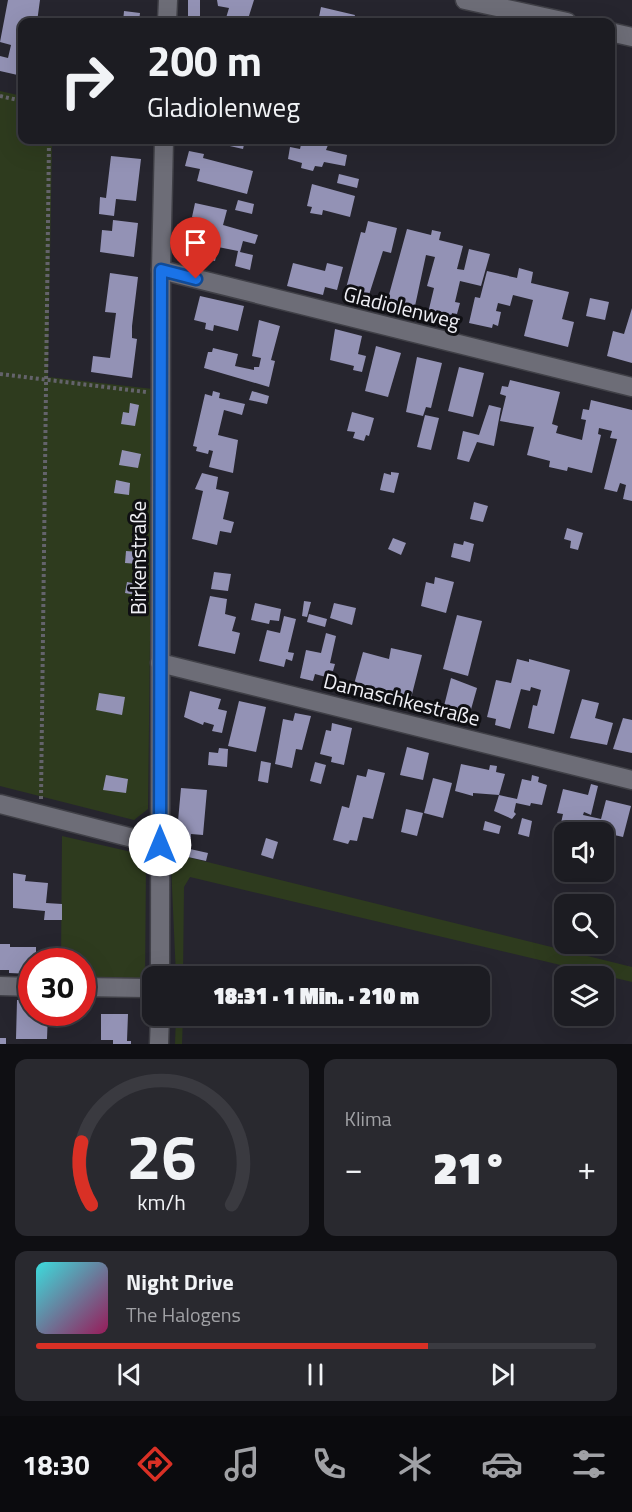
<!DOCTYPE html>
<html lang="de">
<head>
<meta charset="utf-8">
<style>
  body { margin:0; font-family:"Titillium Web",sans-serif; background:#29292f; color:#f1f3f6; height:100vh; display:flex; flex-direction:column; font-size:22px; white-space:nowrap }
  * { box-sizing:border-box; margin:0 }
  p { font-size:20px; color:#a0a1a5 }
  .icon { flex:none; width:33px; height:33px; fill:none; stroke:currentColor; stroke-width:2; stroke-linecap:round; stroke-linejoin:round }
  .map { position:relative; height:1044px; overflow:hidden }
  .drawer { display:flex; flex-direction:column; gap:15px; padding:15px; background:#0f0f13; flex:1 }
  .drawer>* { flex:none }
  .top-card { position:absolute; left:18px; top:18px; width:597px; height:126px; border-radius:12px; box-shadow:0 6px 24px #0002,0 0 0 2px #3a3a40; background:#1c1c22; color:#f1f3f6; overflow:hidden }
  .buttons { position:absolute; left:554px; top:822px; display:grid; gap:12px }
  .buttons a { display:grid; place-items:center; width:60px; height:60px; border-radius:12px; background:#1c1c22; box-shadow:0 6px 24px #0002,0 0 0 2px #3a3a40; font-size:30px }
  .speed { position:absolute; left:18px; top:948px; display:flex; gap:12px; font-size:30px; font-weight:700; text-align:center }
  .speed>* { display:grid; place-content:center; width:78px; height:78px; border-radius:50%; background:#1c1c22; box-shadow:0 6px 24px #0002,0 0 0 2px #3a3a40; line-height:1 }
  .speed .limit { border:9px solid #d22; background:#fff; color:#111 }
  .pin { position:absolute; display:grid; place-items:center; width:51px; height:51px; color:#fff; margin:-62px -26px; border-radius:50% 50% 50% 0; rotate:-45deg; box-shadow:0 0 6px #0007 }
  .pin .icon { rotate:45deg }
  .me { position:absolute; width:66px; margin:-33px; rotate:0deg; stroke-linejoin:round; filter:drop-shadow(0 0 4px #0008) }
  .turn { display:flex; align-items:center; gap:21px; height:126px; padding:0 30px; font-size:27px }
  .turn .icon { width:78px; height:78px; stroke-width:2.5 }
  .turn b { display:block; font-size:42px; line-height:51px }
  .big { font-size:45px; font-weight:800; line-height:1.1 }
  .drawer .widget { flex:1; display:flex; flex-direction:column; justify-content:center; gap:9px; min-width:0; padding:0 21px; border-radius:12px; background:#29292f }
  .drawer .dial { align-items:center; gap:0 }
  .dial svg { height:156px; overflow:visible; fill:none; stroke:#3a3a40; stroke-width:7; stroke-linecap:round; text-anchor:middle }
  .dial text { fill:#f1f3f6; stroke:none }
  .song { display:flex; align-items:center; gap:18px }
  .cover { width:72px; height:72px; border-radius:9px; background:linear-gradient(135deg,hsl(180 70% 55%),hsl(330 70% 35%)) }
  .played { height:6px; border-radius:3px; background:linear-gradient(90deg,#d93025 70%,#3a3a40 70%) }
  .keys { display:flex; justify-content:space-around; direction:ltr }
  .heat { display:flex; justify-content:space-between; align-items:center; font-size:33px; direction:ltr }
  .drawer .tiles { flex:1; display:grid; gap:15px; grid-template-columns:1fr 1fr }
  .widget:last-child { grid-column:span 2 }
  .trip { position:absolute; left:142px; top:966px; width:348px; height:60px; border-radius:12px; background:#1c1c22; box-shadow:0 6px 24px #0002,0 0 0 2px #3a3a40; font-weight:800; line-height:60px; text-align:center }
  .tab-bar { display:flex; height:96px; justify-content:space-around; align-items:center; background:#0b0b0e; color:#a0a1a5 }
  .tab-bar .icon { width:42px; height:42px }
  .tab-bar .active { color:#d93025 }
  .tab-bar b { font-size:27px; color:#f1f3f6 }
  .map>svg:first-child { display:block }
  .green { fill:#2e3b1e }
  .building { fill:#9392b5 }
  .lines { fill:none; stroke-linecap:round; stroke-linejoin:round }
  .minor-casing { stroke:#404047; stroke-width:21 }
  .path { stroke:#64636b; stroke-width:4; stroke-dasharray:3 3; stroke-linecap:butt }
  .minor { stroke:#6d6d77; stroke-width:18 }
  .route-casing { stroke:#114b97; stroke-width:15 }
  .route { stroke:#1a73e8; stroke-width:10 }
  .labels { text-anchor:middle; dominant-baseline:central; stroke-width:6; stroke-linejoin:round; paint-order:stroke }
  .street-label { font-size:21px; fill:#efeff5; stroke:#0f0f13 }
</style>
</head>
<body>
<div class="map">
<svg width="632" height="1044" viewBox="0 0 632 1044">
  <rect width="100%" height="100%" fill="#26252e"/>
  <g class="green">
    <polygon points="0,91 22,96 22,140 52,140 48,377 153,389 148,809 134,820 0,786"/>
    <polygon points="62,836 136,853 146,865 145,982 83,983 82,962 61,962"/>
    <polygon points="175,854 632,967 632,982 190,877 184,887 183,976 176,976 171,865 174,865"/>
    <polygon points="176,1016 183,1016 182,1044 175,1044"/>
  </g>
  <g class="building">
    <polygon points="8,0 40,0 37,22 22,22 22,76 0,71 0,56 8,58 11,45 0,42"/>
    <rect x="188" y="0" width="12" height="22"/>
    <polygon points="217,0 254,0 248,19 260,22 231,22 232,19 226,18 229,8 218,6"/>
    <polygon points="321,7 355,15 353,22 318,22"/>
    <polygon points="124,11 140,13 139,22 123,22"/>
    <polygon points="376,18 387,20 387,22 375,22"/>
    <polygon points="113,140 138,140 138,144 112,142"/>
    <polygon points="203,140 245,140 243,149"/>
    <polygon points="302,140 328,145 326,150 347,155 345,166 324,162 322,167 315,166 313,171 301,168 302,163 288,159 290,147 300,149"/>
    <polygon points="189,151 204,154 203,158 253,171 247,194 197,181 200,169 185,166"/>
    <polygon points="111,156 141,159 136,201 116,199 114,216 99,214 100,197 106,198"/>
    <polygon points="339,174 359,179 357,188 337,183"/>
    <polygon points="312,184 355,196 350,217 323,210 322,215 310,213 312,207 307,206"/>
    <polygon points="238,200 254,204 252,214 235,210"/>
    <polygon points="195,203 227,210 223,225 258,235 255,244 243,241 240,252 253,255 250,270 235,266 238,251 218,247 215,261 192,256 201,219 192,217"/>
    <polygon points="113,220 138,223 134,257 100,252 102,230 112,231"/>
    <polygon points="368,221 397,228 391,253 383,251 368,298 345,292 361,232 365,233"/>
    <polygon points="407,229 431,235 432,230 441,232 439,240 463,246 457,269 464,270 469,249 490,254 481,286 460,281 455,302 460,303 457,314 452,313 451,318 428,313 434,288 427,286 435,257 426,255 415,306 410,305 409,308 387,302"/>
    <polygon points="293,263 325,271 327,263 343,267 337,290 325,287 323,295 287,286"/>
    <polygon points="519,268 533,272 531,283 569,292 562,319 574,322 568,347 524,336 533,300 513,295 510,306 498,303 496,311 501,312 498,326 493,324 492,328 469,323 475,297 480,298 487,271 517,278"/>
    <polygon points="110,273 138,277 132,326 132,338 137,339 132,378 91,372 93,356 110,358 116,313 105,312"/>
    <polygon points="200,296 244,306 238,331 214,325 213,331 205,329 206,323 194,320"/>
    <polygon points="590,298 609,302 605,320 586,316"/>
    <polygon points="632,308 632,363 607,356 613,331 624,334"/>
    <polygon points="259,320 280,326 271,360 275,361 269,387 204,368 208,352 212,352 213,348 238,354 235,366 254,370 254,367 259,367 261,358 252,356"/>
    <polygon points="335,329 362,336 358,354 366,356 362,372 353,370 354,366 330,360"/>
    <polygon points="376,346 401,353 388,397 365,391"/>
    <polygon points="417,357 442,363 431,408 426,407 423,416 406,412"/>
    <polygon points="459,367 484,373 473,417 448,411"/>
    <polygon points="510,380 560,392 552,424 558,426 556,433 582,440 586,420 581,419 583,409 589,410 591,400 632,410 632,501 623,499 626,485 620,483 617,492 604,489 617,439 610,438 612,431 599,428 598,434 601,435 592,473 568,467 567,471 549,467 550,461 527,455 534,427 500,421 506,396 500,394 502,386 508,387"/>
    <polygon points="213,391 220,393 219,398 245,404 242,415 224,410 218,435 238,440 233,473 209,467 213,451 209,450 208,454 196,451 197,447 193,446 205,394 212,396"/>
    <polygon points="252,391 269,396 267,404 249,400"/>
    <polygon points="130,403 139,405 135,426 121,424 123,412 129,413"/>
    <polygon points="489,405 501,408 494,446 477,442 469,462 457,459 463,431 479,435"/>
    <polygon points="352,412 374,418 369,436 366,435 364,441 353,438 355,432 347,431"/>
    <polygon points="425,415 439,418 431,450 417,447"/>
    <polygon points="122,450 141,454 138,468 119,465"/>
    <polygon points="391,472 399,473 394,493 380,490 384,473 391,475"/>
    <polygon points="202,473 218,477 216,489 229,492 223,519 234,522 231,533 220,531 217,545 192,539 203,491 195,489"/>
    <polygon points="116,480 130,483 129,495 114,493"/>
    <polygon points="474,502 488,506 483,522 470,519"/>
    <polygon points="567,528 583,533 578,550 570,548 571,541 564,539"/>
    <polygon points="393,538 406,543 401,555 388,549"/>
    <polygon points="464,541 474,544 470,562 451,557 454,543 463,545"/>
    <polygon points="126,551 140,552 138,564 125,563"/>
    <polygon points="214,572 231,574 228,591 211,589"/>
    <polygon points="435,577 454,582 446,613 421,606 426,582 434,584"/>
    <polygon points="127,582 138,584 136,595 125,593"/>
    <polygon points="210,596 227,599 225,614 236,617 232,631 240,633 235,654 198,646"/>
    <polygon points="304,601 311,602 307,617 302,616"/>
    <polygon points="255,603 281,609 279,621 270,620 269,624 251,620"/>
    <polygon points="334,603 356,608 352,625 330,618"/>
    <polygon points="309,614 327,619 325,627 307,622"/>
    <polygon points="457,615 482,621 468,676 443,669"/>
    <polygon points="284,616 296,619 288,652 294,653 292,661 286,659 284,667 259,661 267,630 280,633"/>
    <polygon points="326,633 336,636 330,663 335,664 333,671 328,670 326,677 315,674 313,681 300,678 306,650 321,653"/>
    <polygon points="391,648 422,655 410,702 353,688 363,652 389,659"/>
    <polygon points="517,659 529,662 529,659 570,670 554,734 528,728 533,705 537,706 541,690 531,687 530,691 521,689 510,729 495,725 496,719 487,717 496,680 511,683"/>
    <polygon points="451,678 477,688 468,720 442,714"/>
    <polygon points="190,691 221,699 218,709 227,711 222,733 212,731 214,725 204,722 203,725 184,717"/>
    <polygon points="99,693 125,697 122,715 96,710"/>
    <polygon points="582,699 599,703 595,718 613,723 607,745 570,738"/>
    <polygon points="239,701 266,707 256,752 228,746"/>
    <polygon points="295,713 311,716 302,750 296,749 292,768 275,764 283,719 293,721"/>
    <polygon points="623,718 632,720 632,753 613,749"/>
    <polygon points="332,723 352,728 344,765 331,762 332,757 320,754 326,730 331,731"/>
    <polygon points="407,747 429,753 423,780 400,775"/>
    <polygon points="219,748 228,749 227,767 208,765 209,752 218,753"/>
    <polygon points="261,761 271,763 268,783 258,781"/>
    <polygon points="315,762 326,765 321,784 310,781"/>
    <polygon points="461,764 489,770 490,765 497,766 496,772 505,774 499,795 473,793 473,796 455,791"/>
    <polygon points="368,769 385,773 373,819 363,817 357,841 350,840 348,844 333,840 342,806 349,808 357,775 366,777"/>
    <polygon points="106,775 128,779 126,793 103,790"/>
    <polygon points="532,775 539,777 538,782 547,785 542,805 531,803 530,806 516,803 514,812 516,814 512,819 494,811 499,795 517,799 522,779 531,781"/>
    <polygon points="433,778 452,783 443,818 424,813"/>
    <polygon points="591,784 598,786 591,815 584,812 583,815 601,819 606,800 631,806 623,837 597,831 578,832 579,828 561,823 563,814 557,813 563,789 588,795"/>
    <polygon points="181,788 207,790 203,835 191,834 191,838 183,837 183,833 177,832"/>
    <polygon points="406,809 423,813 417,836 401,832"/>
    <polygon points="522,818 532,821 529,837 518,834"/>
    <polygon points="485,821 501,826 499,834 483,830"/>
    <polygon points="266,838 278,842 273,859 261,855"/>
    <polygon points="190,849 208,853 206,861 188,857"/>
    <polygon points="13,873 26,875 25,881 48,883 46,903 62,904 62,920 44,920 45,911 13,908"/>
    <polygon points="0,944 10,944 10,947 36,947 36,962 32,962 32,974 9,973 9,970 0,970"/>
    <polygon points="45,948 61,949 61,962 45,962"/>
    <polygon points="17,1000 32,1000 32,1012 48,1012 47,1039 16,1039"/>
    <polygon points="101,1014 128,1014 127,1041 131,1041 131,1044 113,1044 113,1040 101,1040"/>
    <rect x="0" y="1038" width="6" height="6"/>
  </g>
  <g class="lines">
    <g class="minor-casing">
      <g id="minor">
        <polyline points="465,0 567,22"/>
        <polyline points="167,22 168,0"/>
        <polyline points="610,32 632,37"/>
        <polyline points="161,270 632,387"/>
        <polyline points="160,663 632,780"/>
        <polyline points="0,804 160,845"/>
        <polyline points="160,976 161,270 164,140"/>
        <polyline points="0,986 32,987"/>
        <polyline points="82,987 146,988"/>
        <polyline points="159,1044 160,1016"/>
      </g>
    </g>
    <g class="path">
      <polyline points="0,96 22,101"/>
      <polyline points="0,374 146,392"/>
      <polyline points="41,799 49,140"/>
    </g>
    <use href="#minor" class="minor"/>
  </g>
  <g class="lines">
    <g class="route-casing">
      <polyline id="route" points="160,845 161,270 196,279"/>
    </g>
    <use href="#route" class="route"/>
  </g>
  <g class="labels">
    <g class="street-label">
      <text transform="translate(402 307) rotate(14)">Gladiolenweg</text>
      <text transform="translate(138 558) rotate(-90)">Birkenstraße</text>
      <text transform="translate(402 699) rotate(14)">Damaschkestraße</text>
    </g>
  </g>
</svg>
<div class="buttons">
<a><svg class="icon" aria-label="sound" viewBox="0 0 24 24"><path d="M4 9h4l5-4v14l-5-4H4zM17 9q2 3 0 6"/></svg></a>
<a><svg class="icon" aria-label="search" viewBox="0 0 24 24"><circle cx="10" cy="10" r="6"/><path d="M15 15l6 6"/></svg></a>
<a><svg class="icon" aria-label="layers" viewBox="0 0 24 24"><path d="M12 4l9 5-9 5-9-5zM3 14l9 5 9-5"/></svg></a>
</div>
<div class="speed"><div class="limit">30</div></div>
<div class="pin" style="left:196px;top:279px;background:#d93025"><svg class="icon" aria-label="arrive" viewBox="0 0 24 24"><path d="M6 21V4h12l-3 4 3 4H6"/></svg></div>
<svg class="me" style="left:160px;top:845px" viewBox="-20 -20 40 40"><circle r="19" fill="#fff"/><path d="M0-13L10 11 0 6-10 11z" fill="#1a73e8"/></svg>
<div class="trip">18:31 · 1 Min. · 210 m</div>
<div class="top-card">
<div class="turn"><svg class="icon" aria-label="right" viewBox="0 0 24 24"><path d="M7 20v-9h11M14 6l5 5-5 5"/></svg><div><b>200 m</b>Gladiolenweg</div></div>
</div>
</div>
<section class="drawer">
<div class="tiles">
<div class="widget dial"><svg viewBox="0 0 100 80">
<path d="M14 69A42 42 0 1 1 86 69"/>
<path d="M14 69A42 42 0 0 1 9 37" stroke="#d93025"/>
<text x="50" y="56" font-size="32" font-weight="700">26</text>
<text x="50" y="72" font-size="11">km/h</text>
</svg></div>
<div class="widget"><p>Klima</p>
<div class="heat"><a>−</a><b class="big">21°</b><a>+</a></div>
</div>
<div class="widget">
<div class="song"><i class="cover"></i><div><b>Night Drive</b><p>The Halogens</p></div></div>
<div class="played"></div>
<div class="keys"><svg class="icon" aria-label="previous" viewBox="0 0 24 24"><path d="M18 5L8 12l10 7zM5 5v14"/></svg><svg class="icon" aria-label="pause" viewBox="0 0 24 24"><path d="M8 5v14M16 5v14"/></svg><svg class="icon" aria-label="next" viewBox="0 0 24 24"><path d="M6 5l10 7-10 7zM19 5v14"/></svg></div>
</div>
</div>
</section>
<nav class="tab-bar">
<b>18:30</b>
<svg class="icon active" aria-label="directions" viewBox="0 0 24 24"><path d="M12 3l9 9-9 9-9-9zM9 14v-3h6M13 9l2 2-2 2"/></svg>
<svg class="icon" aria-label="music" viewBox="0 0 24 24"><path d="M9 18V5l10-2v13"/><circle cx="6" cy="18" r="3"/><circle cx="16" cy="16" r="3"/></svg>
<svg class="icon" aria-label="phone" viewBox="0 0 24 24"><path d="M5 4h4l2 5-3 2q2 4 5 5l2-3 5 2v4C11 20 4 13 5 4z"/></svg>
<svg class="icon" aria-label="climate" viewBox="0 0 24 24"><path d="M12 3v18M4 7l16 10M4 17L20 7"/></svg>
<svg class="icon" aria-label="car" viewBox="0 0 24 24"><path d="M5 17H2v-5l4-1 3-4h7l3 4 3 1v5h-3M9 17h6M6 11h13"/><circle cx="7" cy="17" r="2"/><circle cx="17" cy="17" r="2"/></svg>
<svg class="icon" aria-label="filters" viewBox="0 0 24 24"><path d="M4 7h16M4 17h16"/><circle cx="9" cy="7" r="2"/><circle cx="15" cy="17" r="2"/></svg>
</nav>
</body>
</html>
